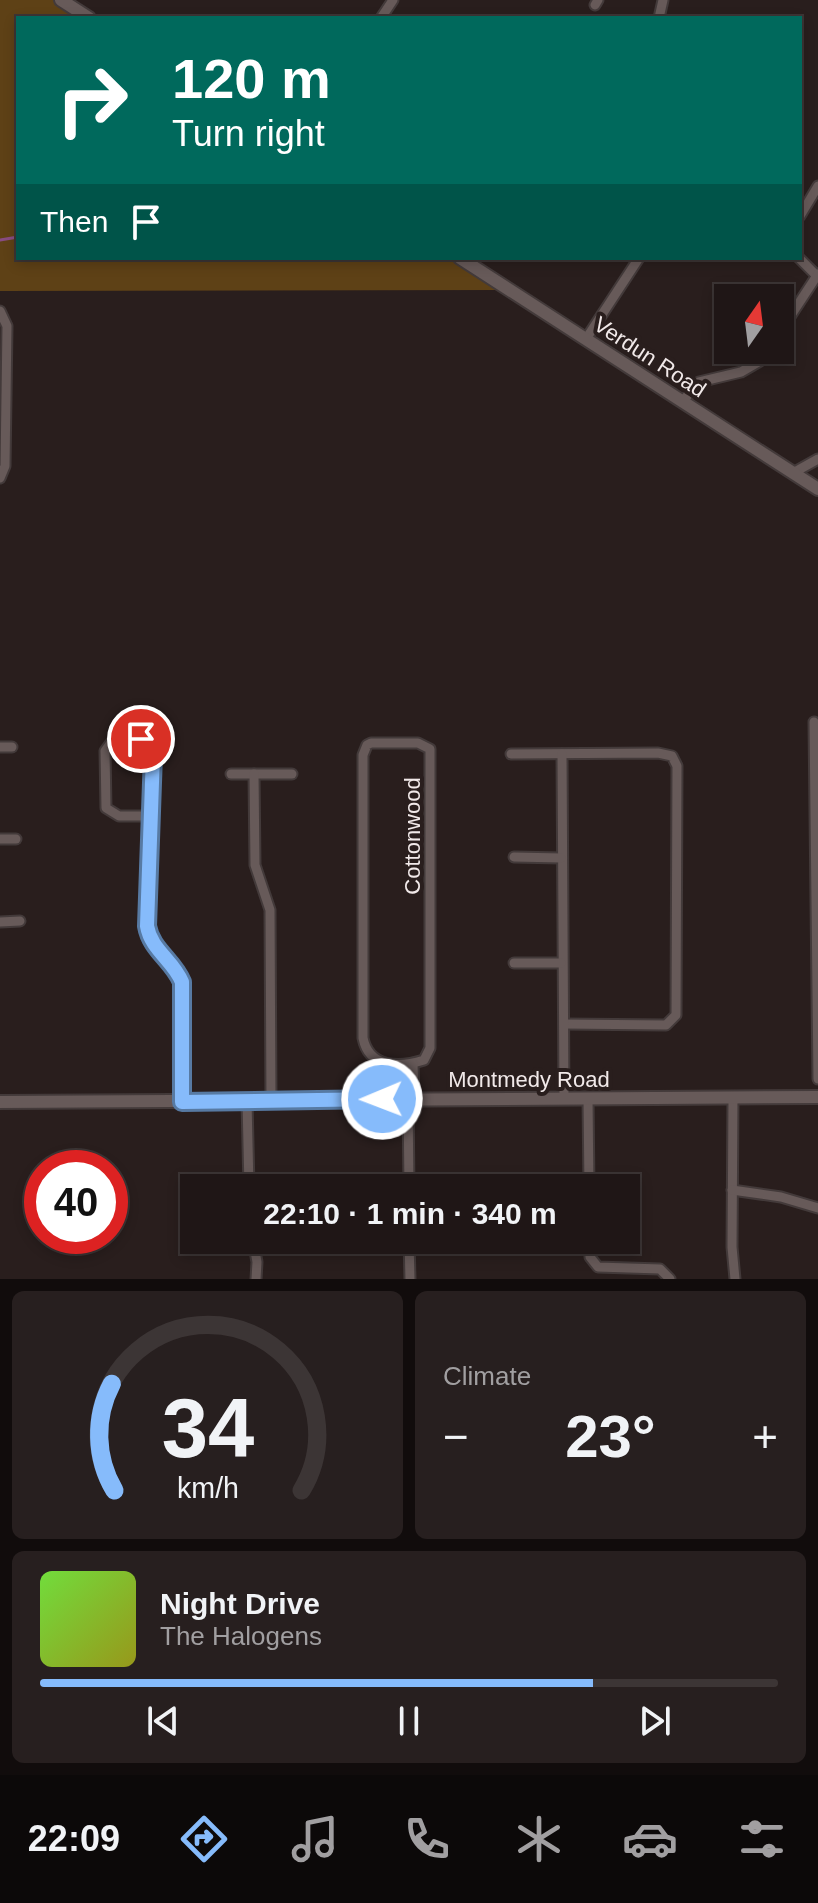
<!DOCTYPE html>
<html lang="en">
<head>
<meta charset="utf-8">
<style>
  body { margin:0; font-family:Helvetica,sans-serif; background:#271f1f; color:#f1f3f6; height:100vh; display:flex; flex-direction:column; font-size:30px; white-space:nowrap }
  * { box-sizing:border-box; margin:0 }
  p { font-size:26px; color:#a19fa1 }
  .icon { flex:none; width:44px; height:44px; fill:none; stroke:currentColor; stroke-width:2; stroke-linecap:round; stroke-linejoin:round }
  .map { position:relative; height:1279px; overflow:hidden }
  .sheet { display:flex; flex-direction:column; gap:12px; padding:12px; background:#110c0c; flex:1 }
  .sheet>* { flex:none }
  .banner { position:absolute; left:16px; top:16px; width:786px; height:244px; border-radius:0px; box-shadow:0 4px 12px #0003,0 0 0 2px #3c3535; background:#00695c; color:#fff; overflow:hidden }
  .needle { width:52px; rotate:14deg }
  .tools { position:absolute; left:714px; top:284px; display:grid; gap:16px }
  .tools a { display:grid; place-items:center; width:80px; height:80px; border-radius:0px; background:#1f1616; box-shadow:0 4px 12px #0003,0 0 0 2px #3c3535; font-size:40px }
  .speed { position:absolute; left:24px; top:1150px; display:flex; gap:16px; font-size:40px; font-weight:700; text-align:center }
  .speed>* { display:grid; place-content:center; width:104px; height:104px; border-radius:50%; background:#1f1616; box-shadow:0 4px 12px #0003,0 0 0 2px #3c3535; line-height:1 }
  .speed .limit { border:12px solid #d22; background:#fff; color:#111 }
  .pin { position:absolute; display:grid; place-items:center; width:68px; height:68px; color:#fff; margin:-34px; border:4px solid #fff; border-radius:50%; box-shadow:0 2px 8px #0007 }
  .me { position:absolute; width:88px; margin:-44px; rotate:269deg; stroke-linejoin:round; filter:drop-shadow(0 0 6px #0008) }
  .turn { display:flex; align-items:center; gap:28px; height:168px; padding:0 24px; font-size:36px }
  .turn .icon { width:104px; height:104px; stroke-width:2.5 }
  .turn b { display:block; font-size:56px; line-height:68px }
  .then { display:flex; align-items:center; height:76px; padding:0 24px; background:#0003; gap:16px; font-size:30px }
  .big { font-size:60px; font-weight:700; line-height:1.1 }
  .sheet .card { flex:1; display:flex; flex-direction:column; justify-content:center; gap:12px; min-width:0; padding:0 28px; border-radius:12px; background:#271f1f }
  .sheet .dial { align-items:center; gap:0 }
  .dial svg { height:208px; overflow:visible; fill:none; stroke:#3c3535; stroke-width:7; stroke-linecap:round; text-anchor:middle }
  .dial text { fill:#f1f3f6; stroke:none }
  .song { display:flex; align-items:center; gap:24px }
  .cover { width:96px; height:96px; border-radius:12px; background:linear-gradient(135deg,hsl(100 70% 55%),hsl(60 70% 35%)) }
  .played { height:8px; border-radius:4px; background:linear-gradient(90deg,#86bbfb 75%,#3c3535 75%) }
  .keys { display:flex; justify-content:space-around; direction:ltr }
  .heat { display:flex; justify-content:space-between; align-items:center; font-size:44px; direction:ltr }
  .sheet .tiles { flex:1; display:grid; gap:12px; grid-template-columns:1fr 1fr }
  .card:last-child { grid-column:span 2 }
  .trip { position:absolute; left:180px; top:1174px; width:460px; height:80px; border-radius:0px; background:#1f1616; box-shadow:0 4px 12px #0003,0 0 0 2px #3c3535; font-weight:700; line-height:80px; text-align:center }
  .tab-bar { display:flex; height:128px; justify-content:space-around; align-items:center; background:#0c0909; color:#a19fa1 }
  .tab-bar .icon { width:56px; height:56px }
  .tab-bar .current { color:#86bbfb }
  .tab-bar b { font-size:36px; color:#f1f3f6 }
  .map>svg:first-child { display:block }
  .green { fill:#5e4116 }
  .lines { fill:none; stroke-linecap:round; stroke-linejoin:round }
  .stream { stroke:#884c82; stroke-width:3 }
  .minor-casing { stroke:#433a3a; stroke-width:13 }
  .tertiary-casing { stroke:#433a3a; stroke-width:16 }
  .minor { stroke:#675a59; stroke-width:9 }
  .tertiary { stroke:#675a59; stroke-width:12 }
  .route-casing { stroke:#577aa3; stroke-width:20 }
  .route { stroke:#86bbfb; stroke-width:14 }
  .labels { text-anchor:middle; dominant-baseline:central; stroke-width:8; stroke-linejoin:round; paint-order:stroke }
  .street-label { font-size:22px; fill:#f1e9e9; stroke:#291e1d }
</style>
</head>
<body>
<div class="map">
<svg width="818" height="1279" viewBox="0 0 818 1279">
  <rect width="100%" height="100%" fill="#291e1d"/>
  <polygon class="green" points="0,0 53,0 80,18 18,18 18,258 453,258 503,290 0,291"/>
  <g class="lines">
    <polyline class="stream" points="0,240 18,237"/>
    <g class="minor-casing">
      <g id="minor">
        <polyline points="595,5 598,0"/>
        <polyline points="381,18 393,0"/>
        <polyline points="659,18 663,0"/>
        <polyline points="800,216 818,186"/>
        <polyline points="799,258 817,276"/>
        <polyline points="0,311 7,326 5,466 0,478"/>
        <polyline points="780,332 818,274"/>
        <polyline points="586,339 639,258"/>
        <polyline points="682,402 699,382 741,372 760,361 768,350"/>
        <polyline points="793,473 818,459"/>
        <polyline points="814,722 818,1079"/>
        <path d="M 371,743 L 418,743 L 430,749 L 430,1048 L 424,1060 C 399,1068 369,1068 363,1038 L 363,755 L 367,745 Z"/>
        <polyline points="0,747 12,747"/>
        <polyline points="511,754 658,753 672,756 677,766 676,1015 666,1025 564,1024"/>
        <polyline points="562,754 564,1099"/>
        <polyline points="231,774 292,774"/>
        <polyline points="254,774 255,865 270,910 271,1100"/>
        <path d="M 149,816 L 119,816 L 106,808 L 105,751 L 113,740 L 141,739 L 152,749 L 147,926 C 151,950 173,960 182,982 L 182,1102"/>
        <polyline points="0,839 16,839"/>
        <polyline points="514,857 561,858"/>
        <polyline points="0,922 20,921"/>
        <polyline points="514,963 561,963"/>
        <polyline points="413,1064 414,1099"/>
        <polyline points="733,1098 732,1247 735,1279"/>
        <polyline points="382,1099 382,1064"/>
        <polyline points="408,1099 409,1188"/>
        <polyline points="588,1099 589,1188"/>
        <polyline points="247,1101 249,1188"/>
        <polyline points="732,1190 781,1197 818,1208"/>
        <polyline points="253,1240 257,1262 256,1279"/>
        <polyline points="409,1240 410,1279"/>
        <polyline points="590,1240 590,1257 598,1267 660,1269 670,1279"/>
      </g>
    </g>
    <g class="tertiary-casing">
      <g id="tertiary">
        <polyline points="61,0 89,18"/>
        <polyline points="460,258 818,489"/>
        <polyline points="0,1102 818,1097"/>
      </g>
    </g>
    <use href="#minor" class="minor"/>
    <use href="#tertiary" class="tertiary"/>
  </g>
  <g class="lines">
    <g class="route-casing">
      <path id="route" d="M 141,739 L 150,746 L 153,754 L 147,926 C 151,950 173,960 182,982 L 182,1102 L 382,1099"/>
    </g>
    <use href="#route" class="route"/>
  </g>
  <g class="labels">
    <g class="street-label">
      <text transform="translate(650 357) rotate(33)">Verdun Road</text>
      <text transform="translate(412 836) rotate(-90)">Cottonwood</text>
      <text x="529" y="1079">Montmedy Road</text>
    </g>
  </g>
</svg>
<div class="tools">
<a><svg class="needle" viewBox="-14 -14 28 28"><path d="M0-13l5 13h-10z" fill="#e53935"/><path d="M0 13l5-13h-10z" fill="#a19fa1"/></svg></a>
</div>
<div class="speed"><div class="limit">40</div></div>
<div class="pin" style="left:141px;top:739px;background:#d93025"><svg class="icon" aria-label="arrive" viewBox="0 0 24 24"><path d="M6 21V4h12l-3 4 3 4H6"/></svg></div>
<svg class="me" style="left:382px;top:1099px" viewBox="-20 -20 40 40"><circle r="17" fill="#86bbfb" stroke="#fff" stroke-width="3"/><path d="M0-11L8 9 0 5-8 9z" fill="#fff"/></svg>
<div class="trip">22:10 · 1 min · 340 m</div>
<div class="banner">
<div class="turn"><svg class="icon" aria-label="right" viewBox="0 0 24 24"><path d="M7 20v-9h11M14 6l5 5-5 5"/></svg><div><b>120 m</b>Turn right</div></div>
<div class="then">Then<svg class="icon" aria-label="arrive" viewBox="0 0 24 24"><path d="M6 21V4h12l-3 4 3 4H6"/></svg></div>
</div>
</div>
<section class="sheet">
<div class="tiles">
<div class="card dial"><svg viewBox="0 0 100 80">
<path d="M14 69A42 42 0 1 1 86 69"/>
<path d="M14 69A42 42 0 0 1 13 28" stroke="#86bbfb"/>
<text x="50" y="56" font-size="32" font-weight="700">34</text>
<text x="50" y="72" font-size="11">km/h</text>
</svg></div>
<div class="card"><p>Climate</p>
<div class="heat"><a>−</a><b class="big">23°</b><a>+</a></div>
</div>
<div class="card">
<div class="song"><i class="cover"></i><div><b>Night Drive</b><p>The Halogens</p></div></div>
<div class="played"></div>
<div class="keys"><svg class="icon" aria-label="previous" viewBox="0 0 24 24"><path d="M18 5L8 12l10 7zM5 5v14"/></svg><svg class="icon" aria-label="pause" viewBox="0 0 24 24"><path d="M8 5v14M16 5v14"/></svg><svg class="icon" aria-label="next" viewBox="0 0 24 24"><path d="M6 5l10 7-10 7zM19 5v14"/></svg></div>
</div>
</div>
</section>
<nav class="tab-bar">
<b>22:09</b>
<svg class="icon current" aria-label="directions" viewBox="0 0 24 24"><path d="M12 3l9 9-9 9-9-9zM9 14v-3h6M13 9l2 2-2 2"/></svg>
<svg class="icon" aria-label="music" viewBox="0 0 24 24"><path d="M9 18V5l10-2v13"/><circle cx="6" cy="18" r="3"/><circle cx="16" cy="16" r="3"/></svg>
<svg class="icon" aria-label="phone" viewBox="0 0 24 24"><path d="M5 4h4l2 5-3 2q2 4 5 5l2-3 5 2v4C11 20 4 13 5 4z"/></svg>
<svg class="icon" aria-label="climate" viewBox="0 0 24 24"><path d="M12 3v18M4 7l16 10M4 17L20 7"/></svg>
<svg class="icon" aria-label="car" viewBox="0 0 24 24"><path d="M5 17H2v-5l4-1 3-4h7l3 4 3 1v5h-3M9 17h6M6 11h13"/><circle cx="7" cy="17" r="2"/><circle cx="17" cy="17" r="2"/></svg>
<svg class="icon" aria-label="filters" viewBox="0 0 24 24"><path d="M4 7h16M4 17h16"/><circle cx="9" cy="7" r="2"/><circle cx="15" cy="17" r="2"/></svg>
</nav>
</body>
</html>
